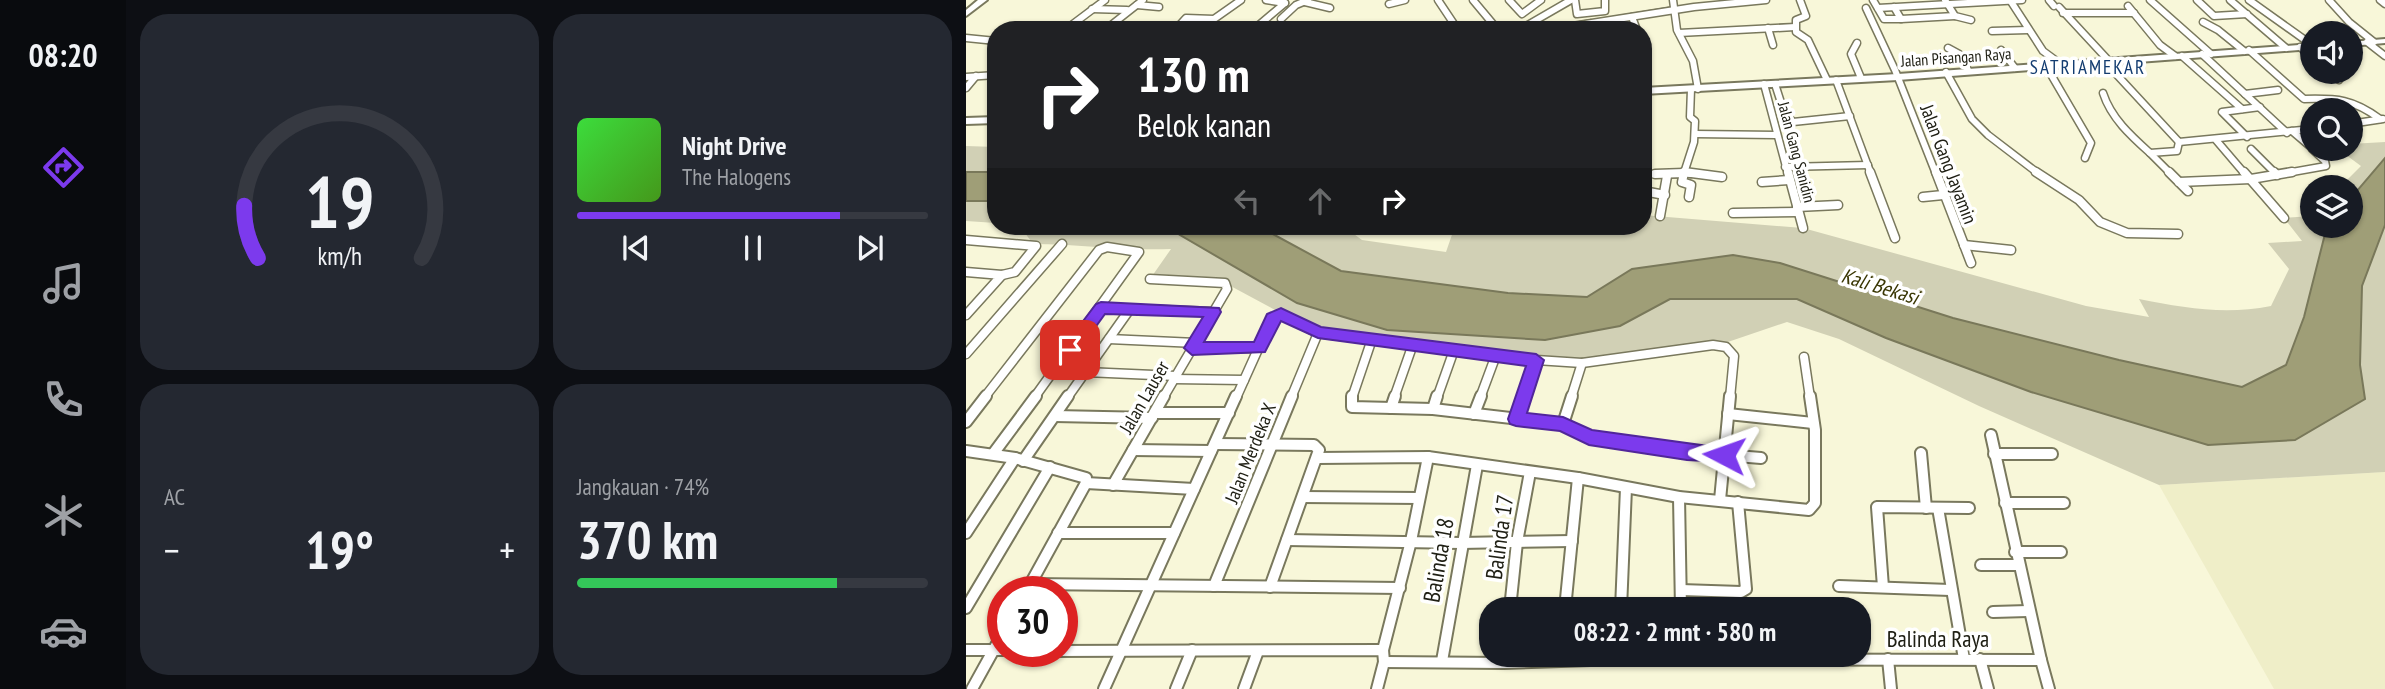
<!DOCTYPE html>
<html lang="id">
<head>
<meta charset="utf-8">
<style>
  body { margin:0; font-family:"PT Sans Narrow",sans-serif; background:#242831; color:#f1f3f6; height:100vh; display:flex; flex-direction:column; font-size:26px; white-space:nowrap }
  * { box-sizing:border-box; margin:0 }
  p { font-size:23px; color:#9ea1a6 }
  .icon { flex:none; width:38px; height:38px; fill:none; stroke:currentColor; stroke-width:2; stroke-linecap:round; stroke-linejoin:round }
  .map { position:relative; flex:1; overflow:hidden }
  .drawer { display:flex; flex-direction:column; gap:14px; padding:14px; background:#0d0f14; width:840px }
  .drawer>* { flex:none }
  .banner { position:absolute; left:21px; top:21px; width:665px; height:214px; border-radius:28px; box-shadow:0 2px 5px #0004; background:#202124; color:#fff; overflow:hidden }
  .controls { position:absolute; left:1334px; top:21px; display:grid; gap:14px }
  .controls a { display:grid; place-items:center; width:63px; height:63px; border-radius:50%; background:#171b24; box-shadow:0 2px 5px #0004; font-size:35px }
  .speed { position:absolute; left:21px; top:576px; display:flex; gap:14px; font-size:35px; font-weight:700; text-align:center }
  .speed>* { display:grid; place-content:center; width:91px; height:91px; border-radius:50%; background:#171b24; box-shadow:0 2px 5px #0004; line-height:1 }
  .speed .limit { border:10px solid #d22; background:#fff; color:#111 }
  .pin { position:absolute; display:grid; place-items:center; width:60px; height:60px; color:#fff; margin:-30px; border-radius:14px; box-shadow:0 4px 10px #0006 }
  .me { position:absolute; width:77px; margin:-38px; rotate:274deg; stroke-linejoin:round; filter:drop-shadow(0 0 5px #0008) }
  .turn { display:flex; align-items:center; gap:24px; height:147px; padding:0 35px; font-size:32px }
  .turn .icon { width:91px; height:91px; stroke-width:2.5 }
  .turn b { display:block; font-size:49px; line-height:60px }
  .lanes { display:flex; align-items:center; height:66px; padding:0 35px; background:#0003; justify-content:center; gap:35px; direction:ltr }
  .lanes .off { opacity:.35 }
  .big { font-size:52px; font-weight:700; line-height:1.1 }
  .drawer .card { flex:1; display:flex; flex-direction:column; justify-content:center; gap:10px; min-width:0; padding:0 24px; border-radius:28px; background:#242831 }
  .drawer .dial { align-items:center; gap:0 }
  .dial svg { height:182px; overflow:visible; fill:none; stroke:#363941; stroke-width:7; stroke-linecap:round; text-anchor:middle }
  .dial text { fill:#f1f3f6; stroke:none }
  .song { display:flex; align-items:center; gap:21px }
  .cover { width:84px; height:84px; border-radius:10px; background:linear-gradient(135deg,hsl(120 70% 55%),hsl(100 70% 35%)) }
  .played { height:7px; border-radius:4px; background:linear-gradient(90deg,#7c3aed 75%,#363941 75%) }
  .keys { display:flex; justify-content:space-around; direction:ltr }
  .heat { display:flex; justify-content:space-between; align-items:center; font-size:38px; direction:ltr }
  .charge { height:10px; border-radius:5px; background:linear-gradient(90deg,#34c759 74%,#363941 0) }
  .drawer .tiles { flex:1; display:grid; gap:14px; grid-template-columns:repeat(2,1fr) }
  .trip { position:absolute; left:513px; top:597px; width:392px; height:70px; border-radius:28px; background:#171b24; box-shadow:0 2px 5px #0004; font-weight:700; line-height:70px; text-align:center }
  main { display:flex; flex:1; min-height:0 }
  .dock { display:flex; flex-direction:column; width:126px; justify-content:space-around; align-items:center; background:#090b0e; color:#9ea1a6 }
  .dock .icon { width:49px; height:49px }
  .dock .selected { color:#7c3aed }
  .dock b { font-size:32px; color:#f1f3f6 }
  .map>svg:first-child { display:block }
  .built { fill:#efeec8 }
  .green { fill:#d1d0b5 }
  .water { fill:#9f9e77; stroke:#79785a; stroke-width:2 }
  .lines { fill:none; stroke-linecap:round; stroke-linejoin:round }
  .stream { stroke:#79785a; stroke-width:2.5 }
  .street-far2-casing { stroke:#79785d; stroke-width:9 }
  .street-far1-casing { stroke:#79785d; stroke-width:11 }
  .street-casing { stroke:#79785d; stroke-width:14 }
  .secondary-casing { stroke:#79785d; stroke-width:4 }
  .street-far2 { stroke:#fff; stroke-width:6 }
  .street-far1 { stroke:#fff; stroke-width:8 }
  .street { stroke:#fff; stroke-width:10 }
  .secondary { fill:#fff; fill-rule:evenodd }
  .route { fill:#7c3aed; stroke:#51269a; stroke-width:2 }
  .labels { text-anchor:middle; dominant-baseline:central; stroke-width:7; stroke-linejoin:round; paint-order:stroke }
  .far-street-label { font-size:16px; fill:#202015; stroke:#fff }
  .far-quarter-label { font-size:19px; letter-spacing:2px; fill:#133c70; stroke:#fff }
  .street-label { font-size:19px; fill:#202015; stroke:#fff }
  .water-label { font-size:21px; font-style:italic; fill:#3a3704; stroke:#fff }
  .near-street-label { font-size:23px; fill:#202015; stroke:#fff }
</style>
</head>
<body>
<main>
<nav class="dock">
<b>08:20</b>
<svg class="icon selected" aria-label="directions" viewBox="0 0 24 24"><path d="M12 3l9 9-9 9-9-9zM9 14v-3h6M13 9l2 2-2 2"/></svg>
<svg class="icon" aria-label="music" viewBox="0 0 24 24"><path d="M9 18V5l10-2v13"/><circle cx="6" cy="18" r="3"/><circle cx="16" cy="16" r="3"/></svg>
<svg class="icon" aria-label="phone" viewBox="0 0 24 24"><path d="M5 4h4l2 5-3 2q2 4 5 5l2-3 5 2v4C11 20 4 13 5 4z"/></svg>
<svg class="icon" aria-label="climate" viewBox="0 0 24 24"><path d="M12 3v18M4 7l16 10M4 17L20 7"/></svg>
<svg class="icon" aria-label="car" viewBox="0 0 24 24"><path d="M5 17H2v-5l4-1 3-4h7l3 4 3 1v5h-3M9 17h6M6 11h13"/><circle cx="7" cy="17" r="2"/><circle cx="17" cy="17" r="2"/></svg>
</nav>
<section class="drawer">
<div class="tiles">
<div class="card dial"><svg viewBox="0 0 100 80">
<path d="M14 69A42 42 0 1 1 86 69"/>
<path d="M14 69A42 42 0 0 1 8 46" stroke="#7c3aed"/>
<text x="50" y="56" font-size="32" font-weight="700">19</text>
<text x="50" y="72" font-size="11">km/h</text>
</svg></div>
<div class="card">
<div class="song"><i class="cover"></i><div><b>Night Drive</b><p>The Halogens</p></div></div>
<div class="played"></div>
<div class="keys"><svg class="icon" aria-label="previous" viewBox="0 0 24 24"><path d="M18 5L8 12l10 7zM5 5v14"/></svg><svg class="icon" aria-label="pause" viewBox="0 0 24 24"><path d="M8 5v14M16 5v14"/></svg><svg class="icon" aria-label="next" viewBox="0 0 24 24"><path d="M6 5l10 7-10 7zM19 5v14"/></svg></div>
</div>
<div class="card"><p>AC</p>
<div class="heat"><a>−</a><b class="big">19°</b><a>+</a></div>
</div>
<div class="card"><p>Jangkauan · 74%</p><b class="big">370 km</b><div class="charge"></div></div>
</div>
</section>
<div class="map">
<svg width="1419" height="689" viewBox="0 0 1419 689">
  <rect width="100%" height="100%" fill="#f8f7d9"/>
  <polygon class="built" points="1419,472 1419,689 1308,689 1193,485"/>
  <g class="green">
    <polygon points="1419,142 1419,158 1384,199 1384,187 1374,187 1395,166 1372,149 1384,149 1384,144"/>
    <polygon points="0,146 30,147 30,172 0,172"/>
    <polygon points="0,201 30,201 30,223 0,221"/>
    <path d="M 677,215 L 837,228 L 1120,306 L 1183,317 L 1173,299 C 1218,308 1259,315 1305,306 L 1323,269 L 1302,243 L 1336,241 L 1318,218 L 1346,216 L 1346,226 L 1364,226 L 1360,231 L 1338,317 L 1320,365 L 1276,387 L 1131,355 L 986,318 L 814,263 L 767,255 L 666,269 L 621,297 L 542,293 L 375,271 L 292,226 L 377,226 L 396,240 L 480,252 L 489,226 L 677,226 Z"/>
    <path d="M 1419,225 L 1419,472 L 1193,485 L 1013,406 L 873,339 L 821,322 L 753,345 L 616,363 L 352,333 L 259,283 L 184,279 L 205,249 C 158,251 113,244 67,244 L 54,226 L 190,226 L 207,231 L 331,303 L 421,330 L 579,340 L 654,326 L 704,299 L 831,299 L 920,338 L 1065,392 L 1398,399 L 1394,365 L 1396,286 Z"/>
  </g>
  <g class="water">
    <polygon points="1419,158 1419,225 1396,286 1394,365 1399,399 1329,440 1242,445 1065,392 920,338 831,299 704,299 654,326 579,340 421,330 331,303 207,231 190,226 292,226 375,271 542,293 621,297 666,269 767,255 814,263 987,318 1153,360 1276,387 1320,365 1338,317 1360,230 1363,226 1384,226 1384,199"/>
    <rect x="0" y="172" width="30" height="29"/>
  </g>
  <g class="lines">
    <g class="stream">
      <polyline points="647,17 708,7"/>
      <polyline points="569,30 625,20"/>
    </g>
    <g class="street-far2-casing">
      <g id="street-far2">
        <polyline points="300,0 319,3"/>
        <polyline points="472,0 492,30"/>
        <polyline points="507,0 532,30"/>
        <polyline points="543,0 556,14 575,0"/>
        <polyline points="609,0 611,14 639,11 639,0"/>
        <polyline points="707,0 711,30 727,61 732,89"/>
        <polyline points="834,0 840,16 830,20 830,32 842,40 861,80"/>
        <polyline points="907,0 918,19 935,19"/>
        <polyline points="979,0 989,16 1005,20"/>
        <polyline points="1044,0 1077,51 1096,65"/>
        <polyline points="1083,0 1088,6"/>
        <polyline points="1184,0 1245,54"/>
        <polyline points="1231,0 1248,16 1281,14"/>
        <polyline points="1264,0 1320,48"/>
        <polyline points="1283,0 1346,45"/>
        <polyline points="1363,0 1383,22 1408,42"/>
        <polyline points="1414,0 1419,4"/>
        <polyline points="339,2 364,8"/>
        <polyline points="423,4 439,0"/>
        <polyline points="171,5 193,7"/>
        <polyline points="1162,6 1194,45 1209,56"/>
        <polyline points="928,7 935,19 989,16"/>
        <polyline points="1093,7 1143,61"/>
        <polyline points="900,8 929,70 970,174"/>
        <polyline points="912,8 1056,0"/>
        <polyline points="126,9 161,10"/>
        <polyline points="1097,13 1168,13"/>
        <polyline points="666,17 671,30"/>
        <polyline points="315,19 330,5 342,0"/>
        <polyline points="1237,22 1252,30 1278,51"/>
        <polyline points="802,28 807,45"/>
        <polyline points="99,30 139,0"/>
        <polyline points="139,30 177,0"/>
        <polyline points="171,30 176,26"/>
        <polyline points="209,30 220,18 248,19 275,0"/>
        <polyline points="287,30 319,3"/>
        <polyline points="553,30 605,0"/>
        <polyline points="581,30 728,7 800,0"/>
        <polyline points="1026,31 1062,30"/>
        <polyline points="713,33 829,27"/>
        <polyline points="0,38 30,41"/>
        <polyline points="1401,42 1419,56"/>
        <polyline points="891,43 885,54 895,78"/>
        <polyline points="1334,47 1346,57"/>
        <polyline points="982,48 993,54 1002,70"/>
        <polyline points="1035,50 1049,68"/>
        <path d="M 1283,50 L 1338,99 C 1371,98 1387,99 1414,119"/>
        <polyline points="1236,54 1321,133"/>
        <polyline points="1216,56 1276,109"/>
        <polyline points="1139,62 1213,142 1346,129"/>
        <polyline points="1080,66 1125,143 1119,158"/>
        <polyline points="980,72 1006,119 1022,135 1073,174"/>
        <polyline points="1363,72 1373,80"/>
        <polyline points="0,77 30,75"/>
        <polyline points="870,80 905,174"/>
        <polyline points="798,84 822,174"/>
        <polyline points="809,84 818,112 827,122 884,116"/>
        <polyline points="0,88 10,76"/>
        <path d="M 1137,93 C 1145,118 1165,136 1184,153 L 1211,151 L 1213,142"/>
        <polyline points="1279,94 1312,90"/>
        <polyline points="1384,124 1417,119"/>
        <polyline points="1326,131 1346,148"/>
        <polyline points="729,134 810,135"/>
        <polyline points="1281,137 1256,112 1294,107"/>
        <polyline points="1250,140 1279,174"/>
        <polyline points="1285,149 1310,174"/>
        <polyline points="1184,153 1205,174"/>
        <polyline points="819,167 902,165"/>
        <polyline points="697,174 718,174"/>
        <polyline points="725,174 718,173 728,142 729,121 724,117 725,89"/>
        <polyline points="1315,174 1360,166 1359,161 1346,149"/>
      </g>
    </g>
    <g class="street-far1-casing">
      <g id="street-far1">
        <polyline points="718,172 756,177"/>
        <polyline points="822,172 837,228"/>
        <polyline points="904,172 929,238"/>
        <polyline points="970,172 1005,263"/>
        <polyline points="1070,172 1113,200 1134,222 1161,233 1212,234"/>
        <polyline points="1203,172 1222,191"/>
        <polyline points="1278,172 1318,218"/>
        <polyline points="1308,172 1311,175"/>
        <polyline points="689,174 718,173 716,182 725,185 723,197"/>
        <polyline points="796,182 823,180"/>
        <polyline points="1213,182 1285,179 1326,172"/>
        <polyline points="677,191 699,195"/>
        <polyline points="957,197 977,195"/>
        <polyline points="831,207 872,205"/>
        <polyline points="767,213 832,212"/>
        <polyline points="694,216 701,176"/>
        <polyline points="0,240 70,246 49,272 36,275"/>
        <polyline points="998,245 1045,250"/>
        <polyline points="0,272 36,275 0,315"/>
        <polyline points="184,279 259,283 261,289 197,398"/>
        <polyline points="135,308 248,312"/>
        <polyline points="143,339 230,343"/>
        <polyline points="226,348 293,348"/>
        <polyline points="0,354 96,244"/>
        <polyline points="838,357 844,398"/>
        <polyline points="120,372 210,376"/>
        <polyline points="208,379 278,380"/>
        <polyline points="18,398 133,250 141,247 173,252 68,398"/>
        <polyline points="101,398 164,309"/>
        <polyline points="270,398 306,318 315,314 352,333 570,360 616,363 747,345 760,347 768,356 764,398"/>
        <polyline points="325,398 352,333"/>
        <polyline points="386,398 406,339"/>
        <polyline points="428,398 447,344"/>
        <polyline points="471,398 488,350"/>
        <polyline points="514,398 530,355"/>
        <polyline points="557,398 570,360"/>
        <polyline points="605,398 616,363"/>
      </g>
    </g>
    <g class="street-casing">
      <g id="street">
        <polyline points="386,396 386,407 467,409 597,424 623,437 721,452 795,458"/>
        <polyline points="425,408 429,396"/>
        <polyline points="467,409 471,396"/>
        <polyline points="189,413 263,413"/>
        <polyline points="508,414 515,396"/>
        <polyline points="762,414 847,423"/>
        <polyline points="89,416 186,418"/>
        <polyline points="550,419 558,396"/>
        <polyline points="0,422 20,396"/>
        <polyline points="597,424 606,396"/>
        <polyline points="1025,435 1075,660"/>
        <polyline points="249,444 348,445 353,450 304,587"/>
        <polyline points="167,450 245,451"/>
        <polyline points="0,451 49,458 120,478 120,483 60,592"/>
        <polyline points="955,453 960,508"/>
        <polyline points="27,454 70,396"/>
        <polyline points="1028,454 1086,454"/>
        <polyline points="351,458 462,457 612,478 713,497 843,510 849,503 849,430 844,396"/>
        <polyline points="57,461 102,396"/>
        <polyline points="120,483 228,489"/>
        <polyline points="147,485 198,396"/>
        <polyline points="337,497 453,498"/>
        <polyline points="713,497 715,609"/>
        <polyline points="754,500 764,396"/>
        <polyline points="1039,503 1098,503"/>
        <polyline points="972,508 998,659"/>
        <polyline points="0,533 49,458"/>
        <polyline points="92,533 208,533"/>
        <polyline points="321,540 495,543 606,541"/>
        <polyline points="1049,552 1095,552"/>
        <polyline points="1015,565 1052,565"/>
        <polyline points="64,584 434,588"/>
        <polyline points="248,586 326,396"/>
        <polyline points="873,586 984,590"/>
        <polyline points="917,587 911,507 1003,508"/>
        <polyline points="715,590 775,592 780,589 772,502"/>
        <polyline points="0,608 84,467"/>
        <polyline points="544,609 551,542 564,472"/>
        <polyline points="599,609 612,478"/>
        <polyline points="655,609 660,488"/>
        <polyline points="1027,612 1062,611"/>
        <polyline points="0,650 37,650"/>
        <polyline points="417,650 445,541 462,457"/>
        <polyline points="86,651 417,650 418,662 411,689"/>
        <polyline points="922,659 925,689"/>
        <polyline points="1014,659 1022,689"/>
        <polyline points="476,661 511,465"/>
        <polyline points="418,662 538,663 654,659 1075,660 1083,689"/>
        <polyline points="6,689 37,633"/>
        <polyline points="138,689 270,396"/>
        <polyline points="210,689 226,650"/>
        <polyline points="278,689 292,651"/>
      </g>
    </g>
    <g class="secondary-casing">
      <g id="secondary">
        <polygon points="12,0 21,0 0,16 0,10"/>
        <polygon points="1419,39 1419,43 1384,46 1384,42"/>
        <polygon points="1346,44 1346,49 932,80 677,94 677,88 932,74"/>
        <polygon points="30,117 30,123 0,124 0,118"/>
      </g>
    </g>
    <use href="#street-far2" class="street-far2"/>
    <use href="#street-far1" class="street-far1"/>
    <use href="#street" class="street"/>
    <use href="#secondary" class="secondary"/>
  </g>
  <polygon class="route" points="135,302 253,308 255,312 238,342 288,342 301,314 315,308 355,327 570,354 578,360 561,413 597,417 626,430 764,449 767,455 764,460 758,462 721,460 623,445 594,431 550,426 544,424 542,419 560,366 352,338 315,321 299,352 226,355 218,348 237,317 139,314 110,354 99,354 96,350 99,345 130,304"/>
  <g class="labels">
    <g class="far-street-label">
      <text transform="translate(990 57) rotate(-4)">Jalan Pisangan Raya</text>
      <text transform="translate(831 152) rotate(75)">Jalan Gang Sanidin</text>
    </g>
    <g class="far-quarter-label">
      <text x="1122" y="67">SATRIAMEKAR</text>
    </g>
    <g class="street-label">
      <text transform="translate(983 164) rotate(69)">Jalan Gang Jayamin</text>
      <text transform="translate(178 397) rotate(-60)">Jalan Lauser</text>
      <text transform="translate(284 453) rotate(-68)">Jalan Merdeka X</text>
    </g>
    <g class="water-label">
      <text transform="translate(914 286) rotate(17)">Kali Bekasi</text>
    </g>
    <g class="near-street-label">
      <text transform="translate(533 537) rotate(-82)">Balinda 17</text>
      <text transform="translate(472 560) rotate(-80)">Balinda 18</text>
      <text x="972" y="638">Balinda Raya</text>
    </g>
  </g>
</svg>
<div class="controls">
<a><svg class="icon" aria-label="sound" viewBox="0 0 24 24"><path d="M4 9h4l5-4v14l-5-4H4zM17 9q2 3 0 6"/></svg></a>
<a><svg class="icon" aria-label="search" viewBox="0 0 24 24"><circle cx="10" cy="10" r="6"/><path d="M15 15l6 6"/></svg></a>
<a><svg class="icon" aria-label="layers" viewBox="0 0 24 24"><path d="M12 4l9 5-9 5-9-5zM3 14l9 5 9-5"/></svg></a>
</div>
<div class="speed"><div class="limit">30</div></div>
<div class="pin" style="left:104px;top:350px;background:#d93025"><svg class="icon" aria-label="arrive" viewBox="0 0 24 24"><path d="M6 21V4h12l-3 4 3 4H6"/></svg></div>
<svg class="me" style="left:758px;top:455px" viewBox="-20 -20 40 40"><path d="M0-17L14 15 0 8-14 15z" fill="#7c3aed" stroke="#fff" stroke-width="4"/></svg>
<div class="trip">08:22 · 2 mnt · 580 m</div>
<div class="banner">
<div class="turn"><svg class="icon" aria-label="right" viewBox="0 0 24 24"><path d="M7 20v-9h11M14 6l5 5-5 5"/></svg><div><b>130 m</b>Belok kanan</div></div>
<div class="lanes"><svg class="icon off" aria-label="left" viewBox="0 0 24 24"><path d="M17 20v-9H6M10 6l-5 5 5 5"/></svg><svg class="icon off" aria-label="ahead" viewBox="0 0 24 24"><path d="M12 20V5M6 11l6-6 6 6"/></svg><svg class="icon" aria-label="right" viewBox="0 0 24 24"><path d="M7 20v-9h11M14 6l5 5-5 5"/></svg></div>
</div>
</div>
</main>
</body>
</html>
